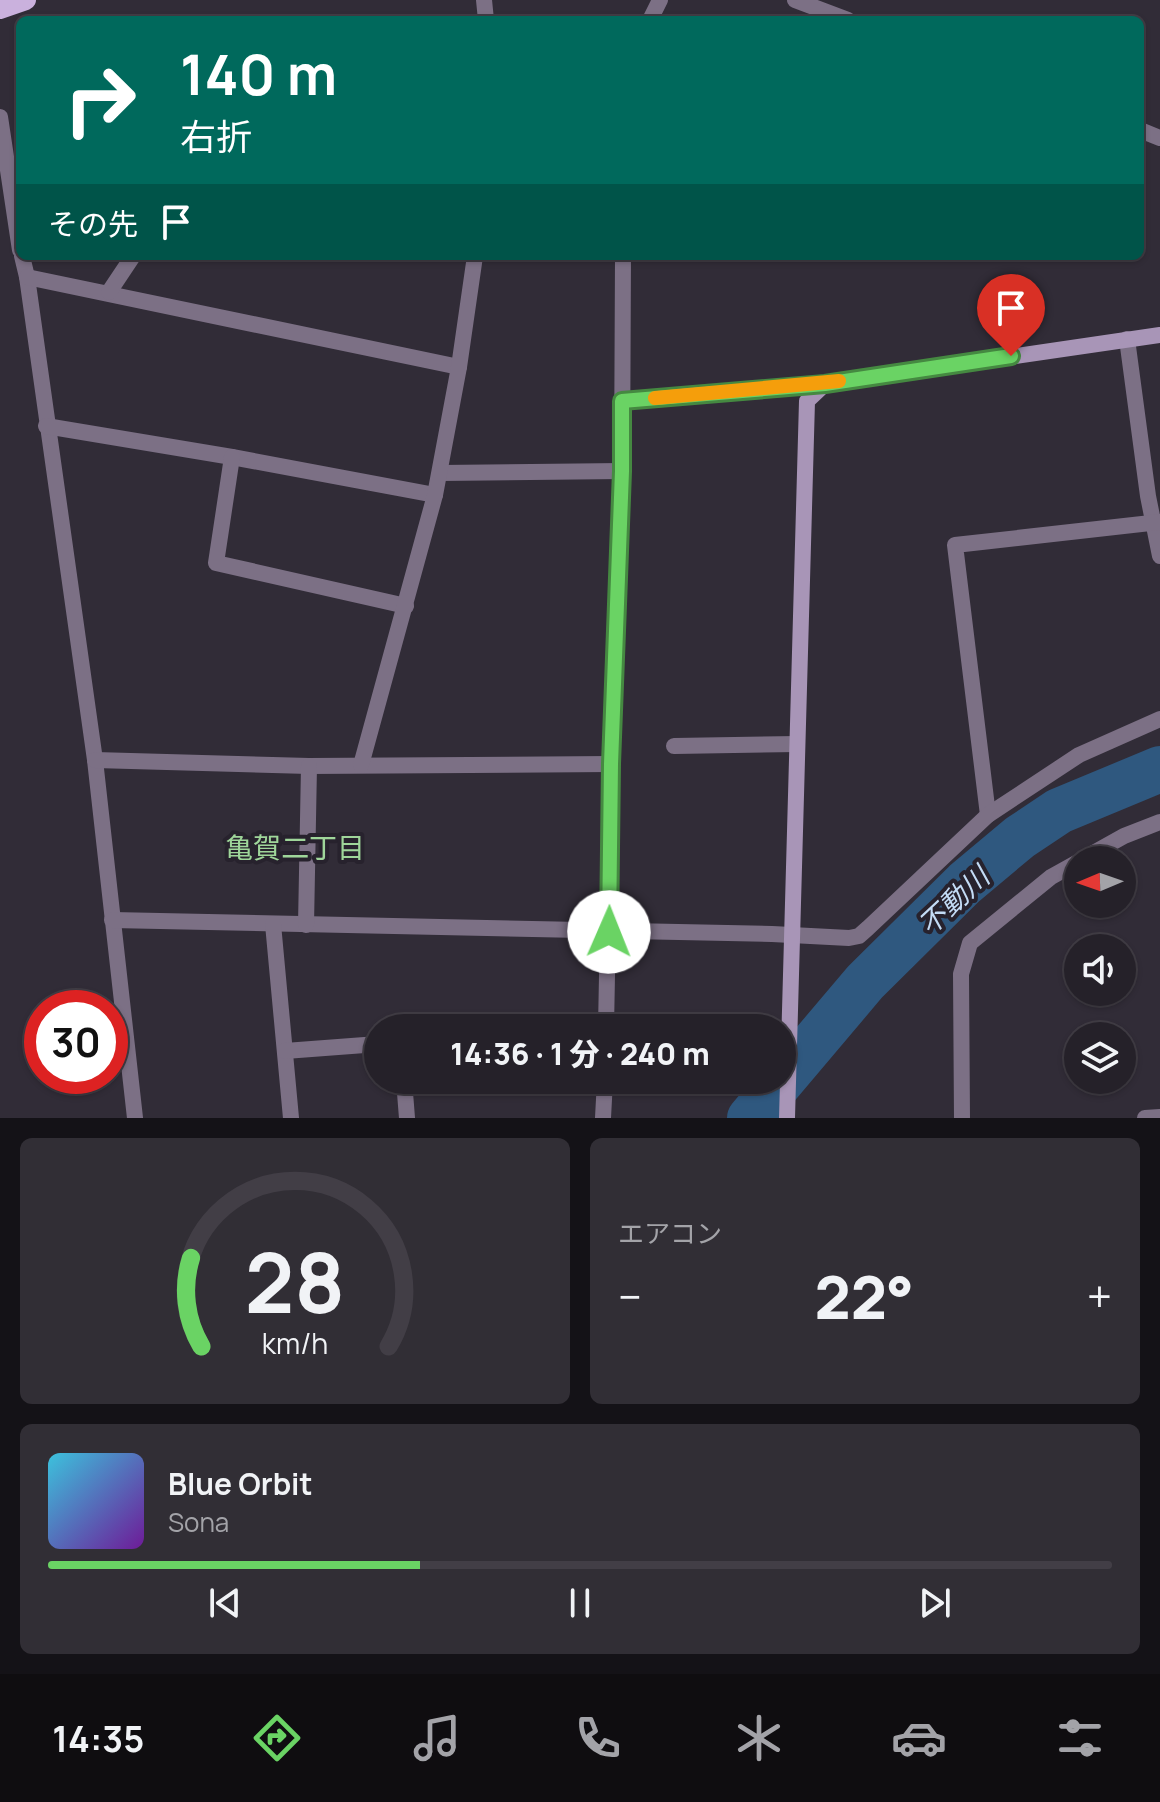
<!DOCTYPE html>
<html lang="ja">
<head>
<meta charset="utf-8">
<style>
  body { margin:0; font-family:Manrope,"Noto Sans JP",sans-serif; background:#312e35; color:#f1f3f6; height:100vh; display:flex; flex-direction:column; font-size:30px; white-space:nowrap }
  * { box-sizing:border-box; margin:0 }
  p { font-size:26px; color:#a3a3a8 }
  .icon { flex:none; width:44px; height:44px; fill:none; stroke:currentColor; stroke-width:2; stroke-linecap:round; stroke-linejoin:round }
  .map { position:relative; height:1118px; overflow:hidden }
  .drawer { display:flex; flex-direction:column; gap:20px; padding:20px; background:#141217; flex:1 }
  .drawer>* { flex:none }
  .hud { position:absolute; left:16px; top:16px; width:1128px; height:244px; border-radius:12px; box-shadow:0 2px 6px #0004,0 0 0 2px #423e46; background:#00695c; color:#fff; overflow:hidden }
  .needle { width:52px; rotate:268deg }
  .fabs { position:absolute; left:1064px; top:846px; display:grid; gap:16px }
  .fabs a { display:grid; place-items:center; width:72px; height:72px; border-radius:50%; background:#252129; box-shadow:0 2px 6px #0004,0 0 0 2px #423e46; font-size:40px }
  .speed { position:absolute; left:24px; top:990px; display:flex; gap:16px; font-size:40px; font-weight:700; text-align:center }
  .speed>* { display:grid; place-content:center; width:104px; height:104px; border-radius:50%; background:#252129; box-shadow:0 2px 6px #0004,0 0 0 2px #423e46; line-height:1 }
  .speed .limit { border:12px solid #d22; background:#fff; color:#111 }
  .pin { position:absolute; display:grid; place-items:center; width:68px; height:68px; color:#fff; margin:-82px -34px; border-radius:50% 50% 50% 0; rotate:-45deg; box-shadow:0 0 8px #0007 }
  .pin .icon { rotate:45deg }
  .me { position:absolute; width:88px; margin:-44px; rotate:1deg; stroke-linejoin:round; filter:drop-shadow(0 0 6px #0008) }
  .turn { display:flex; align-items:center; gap:28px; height:168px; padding:0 32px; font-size:36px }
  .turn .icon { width:104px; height:104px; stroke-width:2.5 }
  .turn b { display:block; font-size:56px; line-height:68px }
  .then { display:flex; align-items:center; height:76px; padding:0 32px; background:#0003; gap:16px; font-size:30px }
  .big { font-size:60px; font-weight:800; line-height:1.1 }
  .drawer .card { flex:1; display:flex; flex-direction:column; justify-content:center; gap:12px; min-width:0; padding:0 28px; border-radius:12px; background:#312e35 }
  .drawer .dial { align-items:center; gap:0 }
  .dial svg { height:208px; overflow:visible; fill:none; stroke:#423e46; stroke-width:7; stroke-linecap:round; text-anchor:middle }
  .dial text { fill:#f1f3f6; stroke:none }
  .song { display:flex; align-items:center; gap:24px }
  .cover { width:96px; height:96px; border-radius:12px; background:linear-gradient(135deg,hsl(190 70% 55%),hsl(280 70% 35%)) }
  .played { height:8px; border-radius:4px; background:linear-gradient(90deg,#6ad364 35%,#423e46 35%) }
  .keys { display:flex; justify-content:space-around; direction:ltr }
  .heat { display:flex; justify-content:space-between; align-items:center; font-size:44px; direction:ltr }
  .drawer .tiles { flex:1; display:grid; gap:20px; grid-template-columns:1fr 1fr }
  .card:last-child { grid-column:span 2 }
  .trip { position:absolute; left:364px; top:1014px; width:432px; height:80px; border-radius:40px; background:#252129; box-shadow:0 2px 6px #0004,0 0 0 2px #423e46; font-weight:800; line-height:80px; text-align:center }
  .tabs { display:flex; height:128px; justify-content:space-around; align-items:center; background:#0f0d10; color:#a3a3a8 }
  .tabs .icon { width:56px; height:56px }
  .tabs .current { color:#6ad364 }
  .tabs b { font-size:36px; color:#f1f3f6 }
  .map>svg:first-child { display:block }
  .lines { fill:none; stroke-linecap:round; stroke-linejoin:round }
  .river { stroke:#2f587f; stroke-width:46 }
  .street { stroke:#7c7085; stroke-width:16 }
  .secondary { stroke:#a895b7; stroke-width:16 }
  .primary { stroke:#cab1dd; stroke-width:20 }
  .route-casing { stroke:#458941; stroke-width:20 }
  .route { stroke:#6ad364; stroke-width:14 }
  .slow { stroke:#f59e0b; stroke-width:14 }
  .labels { text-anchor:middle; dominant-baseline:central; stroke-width:8; stroke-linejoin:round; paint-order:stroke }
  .neighbourhood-label { font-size:28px; fill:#9fd69a; stroke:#27222d }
  .water-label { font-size:28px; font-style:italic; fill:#c3dbf5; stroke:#27222d }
</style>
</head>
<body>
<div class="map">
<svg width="1160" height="1118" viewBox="0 0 1160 1118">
  <rect width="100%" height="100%" fill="#312c37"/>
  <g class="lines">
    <polyline class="river" points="750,1118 865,982 965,883 1020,837 1059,811 1160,769"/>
    <g class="street">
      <polyline points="484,0 486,20"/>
      <polyline points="795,0 848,20"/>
      <polyline points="650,20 660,0"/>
      <polyline points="0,117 20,250"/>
      <polyline points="1140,130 1160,138"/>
      <polyline points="22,256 27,277 95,760 135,1118"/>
      <polyline points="27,277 459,367"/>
      <polyline points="109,292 133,256"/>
      <polyline points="1127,339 1148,496 1160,556"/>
      <polyline points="622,401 825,384"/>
      <polyline points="46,426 232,457 435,495"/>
      <polyline points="232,457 216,563 406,606"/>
      <polyline points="440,473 622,471"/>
      <polyline points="674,746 797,744"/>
      <polyline points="95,760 309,766 611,764"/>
      <polyline points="361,765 435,495 459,367 475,256"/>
      <polyline points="988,815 955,545 1160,522"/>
      <polyline points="1081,860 1124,836 1160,822"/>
      <polyline points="112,920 772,934 849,938 859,936 868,928 988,815 1079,755 1160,719"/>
      <polyline points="273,924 291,1118"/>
      <polyline points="306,925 309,766"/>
      <polyline points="606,1028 611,764 622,471 623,256"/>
      <polyline points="285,1051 378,1044"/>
      <polyline points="404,1080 407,1118"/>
      <polyline points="603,1118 605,1080"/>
      <polyline points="962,1118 961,974 970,943 1051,877 1078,862"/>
      <polyline points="1145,1118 1160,1117"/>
    </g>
    <polyline class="secondary" points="787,1118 807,401 825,384 838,382 1160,335"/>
    <polyline class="primary" points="0,9 26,0"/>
  </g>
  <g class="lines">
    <g class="route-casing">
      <polyline id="route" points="609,932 611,764 622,471 622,401 825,384 1011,356"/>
    </g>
    <use href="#route" class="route"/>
    <polyline class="slow" points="655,398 839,381"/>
  </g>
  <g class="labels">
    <g class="neighbourhood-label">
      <text x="295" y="847">亀賀二丁目</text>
    </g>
    <g class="water-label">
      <text transform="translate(953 900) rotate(-43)">不動川</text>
    </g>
  </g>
</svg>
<div class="fabs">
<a><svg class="needle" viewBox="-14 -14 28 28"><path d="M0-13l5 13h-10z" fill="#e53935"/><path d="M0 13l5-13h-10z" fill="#a3a3a8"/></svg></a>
<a><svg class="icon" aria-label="sound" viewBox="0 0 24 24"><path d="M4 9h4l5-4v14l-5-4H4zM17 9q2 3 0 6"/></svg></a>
<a><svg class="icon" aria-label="layers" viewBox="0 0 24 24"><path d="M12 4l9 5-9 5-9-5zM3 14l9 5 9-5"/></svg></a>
</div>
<div class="speed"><div class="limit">30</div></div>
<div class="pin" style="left:1011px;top:356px;background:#d93025"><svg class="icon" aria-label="arrive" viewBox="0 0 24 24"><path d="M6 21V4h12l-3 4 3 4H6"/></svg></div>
<svg class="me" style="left:609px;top:932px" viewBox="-20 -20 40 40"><circle r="19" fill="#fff"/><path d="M0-13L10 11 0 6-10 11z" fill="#6ad364"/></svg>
<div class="trip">14:36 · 1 分 · 240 m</div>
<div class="hud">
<div class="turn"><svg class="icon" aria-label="right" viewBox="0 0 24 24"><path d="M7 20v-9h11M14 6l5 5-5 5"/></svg><div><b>140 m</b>右折</div></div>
<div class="then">その先<svg class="icon" aria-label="arrive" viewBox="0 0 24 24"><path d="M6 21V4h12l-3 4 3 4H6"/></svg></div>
</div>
</div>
<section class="drawer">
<div class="tiles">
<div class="card dial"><svg viewBox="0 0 100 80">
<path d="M14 69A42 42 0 1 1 86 69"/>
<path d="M14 69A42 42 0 0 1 10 35" stroke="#6ad364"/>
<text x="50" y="56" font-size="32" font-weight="700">28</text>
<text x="50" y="72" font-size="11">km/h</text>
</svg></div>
<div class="card"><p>エアコン</p>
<div class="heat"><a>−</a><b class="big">22°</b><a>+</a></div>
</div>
<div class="card">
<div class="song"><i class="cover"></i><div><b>Blue Orbit</b><p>Sona</p></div></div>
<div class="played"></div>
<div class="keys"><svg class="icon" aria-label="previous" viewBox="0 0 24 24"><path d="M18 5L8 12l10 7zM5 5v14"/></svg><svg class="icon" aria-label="pause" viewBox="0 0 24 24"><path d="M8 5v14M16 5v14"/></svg><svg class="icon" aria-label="next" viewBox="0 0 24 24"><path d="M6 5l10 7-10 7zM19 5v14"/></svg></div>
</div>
</div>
</section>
<nav class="tabs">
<b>14:35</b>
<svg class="icon current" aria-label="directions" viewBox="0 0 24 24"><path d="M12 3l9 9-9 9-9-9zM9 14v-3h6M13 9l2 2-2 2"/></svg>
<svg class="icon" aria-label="music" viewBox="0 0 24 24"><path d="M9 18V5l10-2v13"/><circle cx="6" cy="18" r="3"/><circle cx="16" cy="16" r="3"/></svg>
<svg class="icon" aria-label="phone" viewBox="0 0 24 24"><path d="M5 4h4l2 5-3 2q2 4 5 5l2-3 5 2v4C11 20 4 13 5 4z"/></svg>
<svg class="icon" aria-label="climate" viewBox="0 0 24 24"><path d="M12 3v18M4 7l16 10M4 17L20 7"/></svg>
<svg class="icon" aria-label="car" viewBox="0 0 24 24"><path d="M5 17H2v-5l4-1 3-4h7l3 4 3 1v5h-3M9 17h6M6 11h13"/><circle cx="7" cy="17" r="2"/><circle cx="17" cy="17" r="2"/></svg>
<svg class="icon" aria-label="filters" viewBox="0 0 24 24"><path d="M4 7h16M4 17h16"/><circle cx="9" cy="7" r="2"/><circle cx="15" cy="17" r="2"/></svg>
</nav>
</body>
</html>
